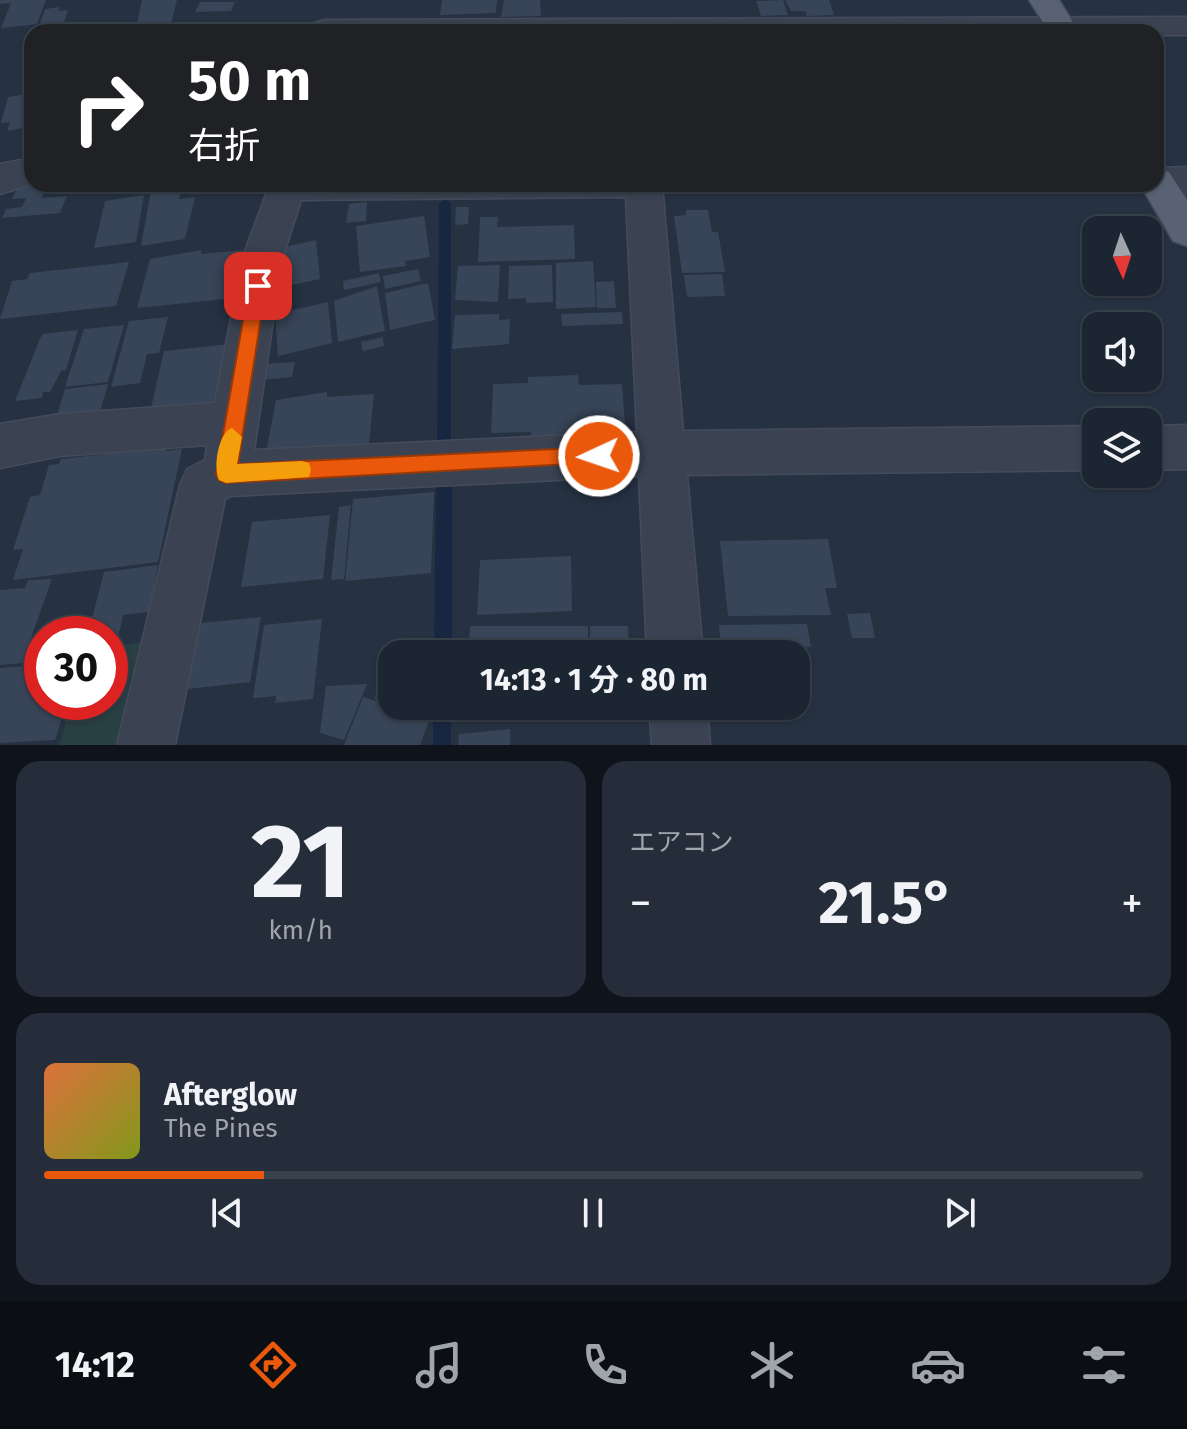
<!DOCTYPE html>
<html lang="ja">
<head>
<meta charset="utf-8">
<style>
  body { margin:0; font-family:"Fira Sans","Noto Sans JP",sans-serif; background:#252d3a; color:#f1f3f6; height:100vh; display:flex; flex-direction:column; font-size:30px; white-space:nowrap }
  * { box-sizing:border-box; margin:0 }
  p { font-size:26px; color:#a0a5ac }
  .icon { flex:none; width:44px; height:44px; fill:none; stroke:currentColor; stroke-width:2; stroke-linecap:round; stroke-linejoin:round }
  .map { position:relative; height:745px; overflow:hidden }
  .side { display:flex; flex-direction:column; gap:16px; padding:16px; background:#0f141c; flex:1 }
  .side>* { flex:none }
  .guide { position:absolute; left:24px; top:24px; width:1140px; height:168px; border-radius:24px; box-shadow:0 2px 6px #0004,0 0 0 2px #3a424d; background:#202124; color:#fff; overflow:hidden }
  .needle { width:52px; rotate:177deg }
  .controls { position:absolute; left:1082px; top:216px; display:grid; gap:16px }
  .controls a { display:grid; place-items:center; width:80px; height:80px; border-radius:16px; background:#1c2532; box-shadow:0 2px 6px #0004,0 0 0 2px #3a424d; font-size:40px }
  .speed { position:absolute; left:24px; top:616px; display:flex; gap:16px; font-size:40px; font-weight:700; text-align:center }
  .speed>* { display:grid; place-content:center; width:104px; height:104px; border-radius:50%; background:#1c2532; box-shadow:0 2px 6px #0004,0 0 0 2px #3a424d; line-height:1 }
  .speed .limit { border:12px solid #d22; background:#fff; color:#111 }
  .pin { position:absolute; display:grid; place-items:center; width:68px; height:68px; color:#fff; margin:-34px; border-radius:16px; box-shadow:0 4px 12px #0006 }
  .me { position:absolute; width:88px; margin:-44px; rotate:267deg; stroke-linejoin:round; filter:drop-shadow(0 0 6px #0008) }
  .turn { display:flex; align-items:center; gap:28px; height:168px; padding:0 32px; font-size:36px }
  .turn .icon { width:104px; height:104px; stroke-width:2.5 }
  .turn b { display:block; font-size:56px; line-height:68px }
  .big { font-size:60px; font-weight:700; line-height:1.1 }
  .side .tile { flex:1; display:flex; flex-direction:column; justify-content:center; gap:12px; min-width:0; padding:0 28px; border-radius:24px; background:#252d3a }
  .side .dial { align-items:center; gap:0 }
  .dial b { font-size:104px; line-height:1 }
  .song { display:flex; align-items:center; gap:24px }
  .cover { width:96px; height:96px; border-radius:12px; background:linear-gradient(135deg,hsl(20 70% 55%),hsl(70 70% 35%)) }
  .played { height:8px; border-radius:4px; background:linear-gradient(90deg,#ea580c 20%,#3a424d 20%) }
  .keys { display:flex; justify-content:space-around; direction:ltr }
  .heat { display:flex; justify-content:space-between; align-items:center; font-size:44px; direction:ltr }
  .side .tiles { flex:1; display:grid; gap:16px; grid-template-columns:1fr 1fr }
  .tile:last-child { grid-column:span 2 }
  .trip { position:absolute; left:378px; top:640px; width:432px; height:80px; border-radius:24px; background:#1c2532; box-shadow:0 2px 6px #0004,0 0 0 2px #3a424d; font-weight:700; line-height:80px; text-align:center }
  .dock { display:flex; height:128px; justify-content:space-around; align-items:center; background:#0b0f14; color:#a0a5ac }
  .dock .icon { width:56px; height:56px }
  .dock .active { color:#ea580c }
  .dock b { font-size:36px; color:#f1f3f6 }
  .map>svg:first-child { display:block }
  .green { fill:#283f43 }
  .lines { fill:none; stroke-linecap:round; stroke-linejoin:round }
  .stream { fill:#182741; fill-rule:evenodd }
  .building { fill:#384558 }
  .minor-casing { stroke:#444c5b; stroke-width:3 }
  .major-casing { stroke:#444c5b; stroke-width:3 }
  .minor { fill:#3b4352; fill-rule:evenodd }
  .major { fill:#596272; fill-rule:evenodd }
  .route { fill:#ea580c; stroke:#983908; stroke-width:2 }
  .slow { fill:#f59e0b }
</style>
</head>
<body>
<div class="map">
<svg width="1187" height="745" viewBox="0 0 1187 745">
  <rect width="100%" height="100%" fill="#263142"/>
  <polygon class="green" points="156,640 120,745 59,745 72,702 110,702 110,647"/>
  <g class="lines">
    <g class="stream">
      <polygon points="445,199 451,203 451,447 449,452 444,454 439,452 437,447 439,203"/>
      <polygon points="444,473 449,475 452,480 452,654 434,654 436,480 439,475"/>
      <rect x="433" y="706" width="18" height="39"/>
    </g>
  </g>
  <g class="building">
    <polygon points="0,0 46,0 37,24 1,28 11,3 0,4"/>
    <polygon points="142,0 177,0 169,31 157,32 158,26 136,28"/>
    <polygon points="442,0 497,0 496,13 440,15"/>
    <polygon points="504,0 540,0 541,16 501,17"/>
    <polygon points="783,0 788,15 761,16 756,1"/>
    <polygon points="785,0 829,0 834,15 807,16 805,11 791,11"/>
    <polygon points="200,2 235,2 231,11 195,12"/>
    <polygon points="60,7 58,11 68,10 62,29 37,32 45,9"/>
    <polygon points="129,23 127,32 66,32 66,30"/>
    <polygon points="32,93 32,126 7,131 10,122 1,123 8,97"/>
    <polygon points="32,182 48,184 41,198 67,196 60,213 2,218 6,209 22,207 26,198 12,199 20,183"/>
    <polygon points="152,184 181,184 179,199 195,197 185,239 141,246"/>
    <polygon points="144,195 136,242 94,248 105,201"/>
    <polygon points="367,202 366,221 346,223 349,204"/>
    <polygon points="456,207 469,207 468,224 455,225"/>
    <polygon points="686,210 708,210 712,232 718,232 725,272 682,273 674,216 686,215"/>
    <polygon points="424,216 430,257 405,261 406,266 360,272 356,226"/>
    <polygon points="480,217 498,217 497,227 574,225 575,259 478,262"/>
    <polygon points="316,240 320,279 283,287 280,248"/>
    <polygon points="202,250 201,254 244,250 235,298 137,308 150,259"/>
    <polygon points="593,261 596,307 556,309 556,263"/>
    <polygon points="129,262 116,306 0,319 12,281 27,279 30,273"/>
    <polygon points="500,265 498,302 455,300 458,266"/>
    <polygon points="552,265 553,302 526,303 526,298 508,299 509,266"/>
    <polygon points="418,269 421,281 385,289 383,276"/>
    <polygon points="379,273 381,282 344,290 343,281"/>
    <polygon points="722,274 725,296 687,297 684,275"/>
    <polygon points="614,281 616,308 597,308 596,282"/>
    <polygon points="428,283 435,320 390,330 385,293"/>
    <polygon points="377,286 385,331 338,342 334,301"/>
    <polygon points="328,302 332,343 278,356 275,314"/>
    <polygon points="622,312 623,324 562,326 561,314"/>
    <polygon points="499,314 499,320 510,319 509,344 452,349 455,315"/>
    <polygon points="168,317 159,353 147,354 140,383 111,387 129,321"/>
    <polygon points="124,325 108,382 65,387 84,329"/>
    <polygon points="78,330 66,370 61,371 50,392 43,392 42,398 15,401 42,334"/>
    <polygon points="383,337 384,346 363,351 361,342"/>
    <polygon points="230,344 220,403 150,412 164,351"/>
    <polygon points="295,362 292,377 260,380 263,364"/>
    <polygon points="578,375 579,385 622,384 626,438 531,442 531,432 491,433 493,384 528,383 528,377"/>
    <polygon points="108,384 98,419 54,424 65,389"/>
    <polygon points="327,392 327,397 374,394 369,444 266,452 276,400"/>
    <polygon points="168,443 166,451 182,449 158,562 13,580 23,549 13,550 30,497 40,495 49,465 59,464 61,459 144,450"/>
    <polygon points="434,492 431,573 345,581 353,499"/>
    <polygon points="351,505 344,579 331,580 339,507"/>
    <polygon points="330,515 323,579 241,587 252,522"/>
    <polygon points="828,539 837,588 825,588 831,615 728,616 720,541"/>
    <polygon points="571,556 572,611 477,615 480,560"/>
    <polygon points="158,565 149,612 123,615 117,643 110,644 110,634 88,634 104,572"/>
    <polygon points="52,579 22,663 0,665 0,590 25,588 28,580"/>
    <polygon points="870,613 875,638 852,638 847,614"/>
    <polygon points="261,617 250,682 179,690 193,624"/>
    <polygon points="322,619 313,699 275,703 276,696 253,698 264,625"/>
    <polygon points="807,624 811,647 721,648 719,625"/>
    <polygon points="470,626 588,626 588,654 468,654"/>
    <polygon points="590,626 628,626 629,647 590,647"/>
    <polygon points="42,665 42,702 67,702 55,740 0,743 0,668"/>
    <polygon points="367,684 344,740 320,733 326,686"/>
    <polygon points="379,685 392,689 389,704 374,699"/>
    <polygon points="363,697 430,718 420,745 344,745"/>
    <polygon points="463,706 588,706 588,721 461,721"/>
    <polygon points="510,729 510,745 458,745 459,734"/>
  </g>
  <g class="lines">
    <g class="minor-casing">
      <g id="minor">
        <polygon points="1187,17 1187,35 1156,35 1156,32 312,32 310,29 314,23 325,20"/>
        <polygon points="32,158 32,184 0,194 0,164"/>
        <polygon points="1187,167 1187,193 1156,194 1143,190 1140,184 1156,184 1156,168"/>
        <path d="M 270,184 L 662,184 L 683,431 L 1096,426 L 1096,470 L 687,475 L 703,654 L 647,654 L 639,476 L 231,496 L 225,499 L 175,745 L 117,745 L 180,485 L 187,469 L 205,460 L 207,445 L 60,456 L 0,468 L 0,424 L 60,414 L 215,403 L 242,259 ZM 626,197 L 637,432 L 254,450 L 282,259 L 301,200 Z"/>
        <polygon points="1187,425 1187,469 1148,470 1148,426"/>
        <polygon points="649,706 707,706 710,745 652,745"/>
      </g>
    </g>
    <g class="major-casing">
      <g id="major">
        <polygon points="1029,0 1059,0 1079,32 1049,32"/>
        <polygon points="1156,168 1169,172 1187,200 1187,246 1173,241 1140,184 1156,184"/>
      </g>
    </g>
    <use href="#minor" class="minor"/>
    <use href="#major" class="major"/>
  </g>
  <polygon class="route" points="258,279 266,286 238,464 599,447 606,450 609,456 606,462 226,483 219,480 216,474 249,286"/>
  <path class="slow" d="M 232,428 L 242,437 L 237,464 L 302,461 L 309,463 L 311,470 L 309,477 L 226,483 L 219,480 C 213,468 218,433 232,428 Z"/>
</svg>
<div class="controls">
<a><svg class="needle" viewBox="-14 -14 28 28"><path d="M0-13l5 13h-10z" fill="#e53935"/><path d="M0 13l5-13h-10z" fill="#a0a5ac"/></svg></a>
<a><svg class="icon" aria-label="sound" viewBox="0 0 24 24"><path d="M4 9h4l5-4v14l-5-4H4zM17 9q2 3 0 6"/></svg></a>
<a><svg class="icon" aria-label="layers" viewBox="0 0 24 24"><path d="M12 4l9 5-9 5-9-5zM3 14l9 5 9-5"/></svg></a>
</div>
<div class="speed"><div class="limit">30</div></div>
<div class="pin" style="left:258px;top:286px;background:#d93025"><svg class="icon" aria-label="arrive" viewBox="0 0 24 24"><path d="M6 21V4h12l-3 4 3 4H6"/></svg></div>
<svg class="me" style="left:599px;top:456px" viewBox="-20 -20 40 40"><circle r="17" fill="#ea580c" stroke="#fff" stroke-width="3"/><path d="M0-11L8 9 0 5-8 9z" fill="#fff"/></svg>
<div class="trip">14:13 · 1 分 · 80 m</div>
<div class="guide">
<div class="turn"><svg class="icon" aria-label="right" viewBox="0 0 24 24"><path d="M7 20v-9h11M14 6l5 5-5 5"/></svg><div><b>50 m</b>右折</div></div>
</div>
</div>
<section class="side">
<div class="tiles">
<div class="tile dial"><b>21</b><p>km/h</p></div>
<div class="tile"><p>エアコン</p>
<div class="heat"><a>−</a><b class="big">21.5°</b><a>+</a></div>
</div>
<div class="tile">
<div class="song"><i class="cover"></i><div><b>Afterglow</b><p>The Pines</p></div></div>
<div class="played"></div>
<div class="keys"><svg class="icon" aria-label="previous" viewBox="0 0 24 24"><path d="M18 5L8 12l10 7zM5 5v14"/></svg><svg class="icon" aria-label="pause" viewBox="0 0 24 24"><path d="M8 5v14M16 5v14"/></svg><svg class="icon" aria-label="next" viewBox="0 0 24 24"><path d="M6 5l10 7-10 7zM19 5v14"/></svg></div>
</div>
</div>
</section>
<nav class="dock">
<b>14:12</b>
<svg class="icon active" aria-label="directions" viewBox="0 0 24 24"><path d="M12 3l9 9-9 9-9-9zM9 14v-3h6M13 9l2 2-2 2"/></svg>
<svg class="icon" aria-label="music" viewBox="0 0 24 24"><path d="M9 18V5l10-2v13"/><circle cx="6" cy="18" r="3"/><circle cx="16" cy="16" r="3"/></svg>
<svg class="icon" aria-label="phone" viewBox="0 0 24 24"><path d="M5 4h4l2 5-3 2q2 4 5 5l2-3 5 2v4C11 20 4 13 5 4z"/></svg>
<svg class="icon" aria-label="climate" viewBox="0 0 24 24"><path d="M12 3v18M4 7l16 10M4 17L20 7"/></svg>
<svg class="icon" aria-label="car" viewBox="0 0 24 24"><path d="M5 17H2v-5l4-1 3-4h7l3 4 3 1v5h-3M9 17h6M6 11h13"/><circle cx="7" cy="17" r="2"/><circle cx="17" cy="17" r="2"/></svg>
<svg class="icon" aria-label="filters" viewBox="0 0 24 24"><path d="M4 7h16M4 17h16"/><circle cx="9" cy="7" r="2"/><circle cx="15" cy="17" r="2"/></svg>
</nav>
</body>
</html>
